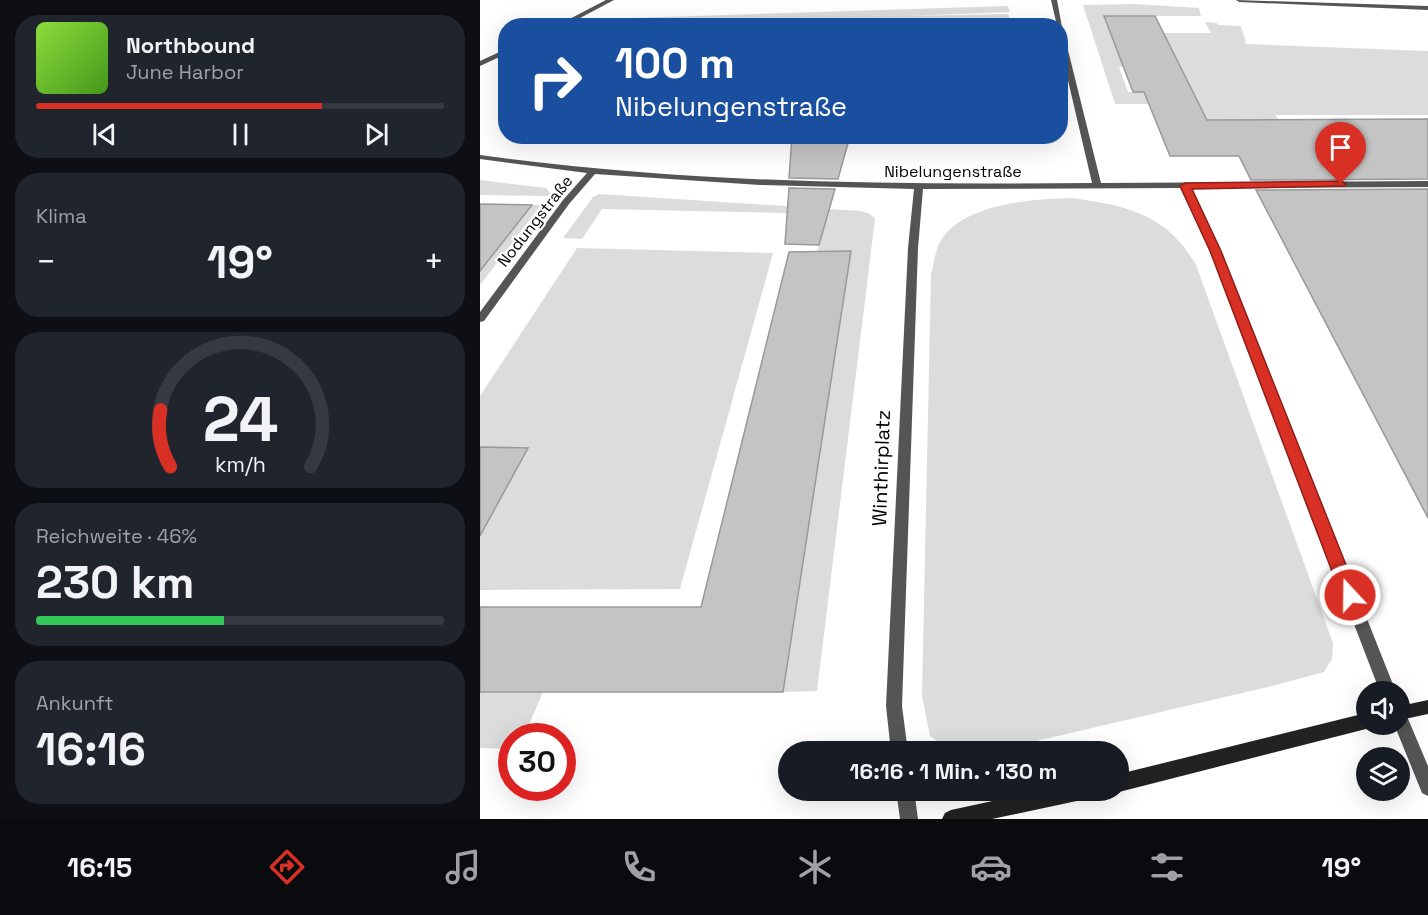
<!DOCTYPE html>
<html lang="de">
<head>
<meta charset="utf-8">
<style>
  body { margin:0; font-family:"Space Grotesk",sans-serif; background:#20242c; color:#f1f3f6; height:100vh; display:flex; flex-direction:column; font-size:22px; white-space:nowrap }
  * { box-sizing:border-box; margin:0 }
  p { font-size:20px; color:#9ea1a6 }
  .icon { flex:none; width:33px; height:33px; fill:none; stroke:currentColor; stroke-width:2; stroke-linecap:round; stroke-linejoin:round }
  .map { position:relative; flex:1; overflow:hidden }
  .panel { display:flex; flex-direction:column; gap:15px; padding:15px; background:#0d0f14; width:480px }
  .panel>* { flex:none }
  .banner { position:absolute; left:18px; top:18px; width:570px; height:126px; border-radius:24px; box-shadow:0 6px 24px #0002; background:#1a4fa0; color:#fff; overflow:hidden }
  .buttons { position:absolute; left:876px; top:681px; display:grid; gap:12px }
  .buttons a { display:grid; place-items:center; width:54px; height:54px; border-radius:50%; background:#171b24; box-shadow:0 6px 24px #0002; font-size:30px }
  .speed { position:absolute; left:18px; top:723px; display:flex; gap:12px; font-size:30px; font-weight:700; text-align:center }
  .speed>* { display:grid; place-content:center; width:78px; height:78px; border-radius:50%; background:#171b24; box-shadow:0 6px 24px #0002; line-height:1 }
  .speed .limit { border:9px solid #d22; background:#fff; color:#111 }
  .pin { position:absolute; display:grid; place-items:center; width:51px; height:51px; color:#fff; margin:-62px -26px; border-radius:50% 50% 50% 0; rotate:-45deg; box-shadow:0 0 6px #0007 }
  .pin .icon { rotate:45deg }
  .me { position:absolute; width:66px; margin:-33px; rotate:339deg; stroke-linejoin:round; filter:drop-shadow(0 0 4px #0008) }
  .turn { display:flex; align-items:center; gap:21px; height:126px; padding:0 18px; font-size:27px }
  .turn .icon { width:78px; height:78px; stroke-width:2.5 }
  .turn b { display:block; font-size:42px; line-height:51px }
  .big { font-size:45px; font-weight:700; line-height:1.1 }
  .panel .widget { flex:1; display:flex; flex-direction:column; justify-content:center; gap:9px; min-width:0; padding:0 21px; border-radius:24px; background:#20242c }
  .panel .dial { align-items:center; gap:0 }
  .dial svg { height:156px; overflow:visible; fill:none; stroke:#363941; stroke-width:7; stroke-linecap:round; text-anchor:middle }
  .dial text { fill:#f1f3f6; stroke:none }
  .song { display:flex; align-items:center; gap:18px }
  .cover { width:72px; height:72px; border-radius:9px; background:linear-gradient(135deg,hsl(90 70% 55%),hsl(100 70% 35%)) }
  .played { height:6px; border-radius:3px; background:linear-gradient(90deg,#d93025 70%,#363941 70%) }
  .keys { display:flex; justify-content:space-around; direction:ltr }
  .heat { display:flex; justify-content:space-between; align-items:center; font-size:33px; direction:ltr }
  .charge { height:9px; border-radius:4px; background:linear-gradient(90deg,#34c759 46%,#363941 0) }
  .trip { position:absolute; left:298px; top:741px; width:351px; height:60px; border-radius:30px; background:#171b24; box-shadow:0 6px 24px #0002; font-weight:700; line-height:60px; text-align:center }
  .menu { display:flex; height:96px; justify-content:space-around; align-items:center; background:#090b0e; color:#9ea1a6 }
  .menu .icon { width:42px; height:42px }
  .menu .on { color:#d93025 }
  .menu b { font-size:27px; color:#f1f3f6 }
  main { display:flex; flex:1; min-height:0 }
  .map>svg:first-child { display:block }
  .green { fill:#dcdcdc }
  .building { fill:#c4c4c4; stroke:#999; stroke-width:1.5 }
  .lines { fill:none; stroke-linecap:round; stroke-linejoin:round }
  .street { fill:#555; fill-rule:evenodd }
  .secondary { fill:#222; fill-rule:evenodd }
  .route { fill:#d93025; stroke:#8d1f18; stroke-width:1.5 }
  .labels { text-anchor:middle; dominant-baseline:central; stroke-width:4.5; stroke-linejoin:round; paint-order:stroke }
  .far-street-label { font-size:16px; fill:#000; stroke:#fff }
  .street-label { font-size:20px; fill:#000; stroke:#fff }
</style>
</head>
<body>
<main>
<section class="panel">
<div class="widget">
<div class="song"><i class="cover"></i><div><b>Northbound</b><p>June Harbor</p></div></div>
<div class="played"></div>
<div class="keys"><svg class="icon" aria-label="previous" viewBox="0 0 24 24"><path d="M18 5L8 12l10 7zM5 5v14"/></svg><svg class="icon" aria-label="pause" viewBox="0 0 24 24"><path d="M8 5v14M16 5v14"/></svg><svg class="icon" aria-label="next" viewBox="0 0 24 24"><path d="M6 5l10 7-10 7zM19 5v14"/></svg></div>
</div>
<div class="widget"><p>Klima</p>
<div class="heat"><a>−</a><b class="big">19°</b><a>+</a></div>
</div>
<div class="widget dial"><svg viewBox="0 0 100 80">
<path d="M14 69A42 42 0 1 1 86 69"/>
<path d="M14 69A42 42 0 0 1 9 40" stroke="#d93025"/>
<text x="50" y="56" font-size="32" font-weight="700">24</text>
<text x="50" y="72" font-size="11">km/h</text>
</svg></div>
<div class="widget"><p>Reichweite · 46%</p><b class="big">230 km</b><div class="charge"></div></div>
<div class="widget"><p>Ankunft</p><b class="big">16:16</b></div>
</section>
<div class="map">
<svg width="948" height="819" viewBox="0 0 948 819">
  <rect width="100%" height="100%" fill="#fff"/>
  <g class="green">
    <polygon points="655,4 719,8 721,16 624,16 643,67 639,67 648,92 712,92 680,33 731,33 725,22 737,23 738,25 761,26 766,44 948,51 948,115 796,115 802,127 732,127 719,104 635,104 603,5"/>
    <polygon points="528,6 530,12 424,16 528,14 532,25 307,25 307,20 118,25 121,19"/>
    <polygon points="0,180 66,188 70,193 68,196 0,195"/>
    <polygon points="119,194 381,211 390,214 395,219 337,691 303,692 371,252 337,252 347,214 122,209 102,239 83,238 113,197"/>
    <path d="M 593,198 C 647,206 687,214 716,265 L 853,643 L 852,659 L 844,672 L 792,686 L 513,751 L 471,751 L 450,736 L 442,696 L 451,274 C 454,264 455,251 460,242 C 482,203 553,199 593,198 Z"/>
    <polygon points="52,205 61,205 0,285 0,271"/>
    <polygon points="97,248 293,253 200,589 0,590 0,537 48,449 0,447 0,396"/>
    <polygon points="0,692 63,692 44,736 32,736 31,749 0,748"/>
  </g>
  <g class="building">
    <polygon points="624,16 675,16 727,120 948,119 948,179 771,180 759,156 690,156 664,92 653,92"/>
    <polygon points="312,136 370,136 358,179 309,178"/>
    <polygon points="309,188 355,189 339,245 305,244"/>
    <polygon points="948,189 948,518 776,190"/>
    <polygon points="0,204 52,205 0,271"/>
    <polygon points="371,251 303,692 0,692 0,607 221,607 309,252"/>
    <polygon points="0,447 48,448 0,536"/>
  </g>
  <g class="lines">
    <g class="street">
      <polygon points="126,0 134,0 85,26 76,26"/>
      <polygon points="571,0 577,0 582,27 577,26"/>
      <polygon points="756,0 948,6 948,10 759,2"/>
      <path d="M 580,28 L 583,30 L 621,183 L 948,181 L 948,187 L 710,188 L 741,251 L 916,692 L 900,692 L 731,251 L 701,188 L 443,189 L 438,248 L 422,706 L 428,752 L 411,752 L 406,706 L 428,248 L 434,189 L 280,185 L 115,174 L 89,204 L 4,321 L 0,322 L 0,312 L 83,200 L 107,173 L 0,159 L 0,155 C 204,183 406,185 612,183 L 580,46 Z"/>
      <polygon points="26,49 26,54 0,66 0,61"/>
      <polygon points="920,711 926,714 948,766 948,796 942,793 914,724 920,724"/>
      <polygon points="416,790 434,790 438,819 420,819"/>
    </g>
    <g class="secondary">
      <polygon points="948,700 948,714 920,720 920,706"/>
      <polygon points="886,713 886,724 893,724 886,729 639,792 636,790 639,790 639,774"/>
      <polygon points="563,790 615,790 612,796 606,799 512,819 462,819 465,813 471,810"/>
    </g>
  </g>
  <polygon class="route" points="861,181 866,184 865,186 712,189 741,251 878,595 876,599 870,601 864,599 861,595 730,251 700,186 705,183"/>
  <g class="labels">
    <g class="far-street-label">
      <text x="473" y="171">Nibelungenstraße</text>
      <text transform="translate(55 221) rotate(-52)">Nodungstraße</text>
    </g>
    <g class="street-label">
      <text transform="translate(401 468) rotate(-88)">Winthirplatz</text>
    </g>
  </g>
</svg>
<div class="buttons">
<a><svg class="icon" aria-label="sound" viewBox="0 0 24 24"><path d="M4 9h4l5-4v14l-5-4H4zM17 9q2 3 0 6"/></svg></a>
<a><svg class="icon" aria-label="layers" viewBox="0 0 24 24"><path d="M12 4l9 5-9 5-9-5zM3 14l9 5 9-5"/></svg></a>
</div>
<div class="speed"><div class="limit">30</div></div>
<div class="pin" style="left:861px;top:184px;background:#d93025"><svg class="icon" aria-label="arrive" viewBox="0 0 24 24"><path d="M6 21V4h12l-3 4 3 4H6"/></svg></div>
<svg class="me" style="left:870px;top:595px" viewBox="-20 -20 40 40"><circle r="17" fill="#d93025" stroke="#fff" stroke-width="3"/><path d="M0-11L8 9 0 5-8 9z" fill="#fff"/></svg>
<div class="trip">16:16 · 1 Min. · 130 m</div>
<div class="banner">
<div class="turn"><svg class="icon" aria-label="right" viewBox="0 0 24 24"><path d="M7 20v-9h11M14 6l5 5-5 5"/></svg><div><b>100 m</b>Nibelungenstraße</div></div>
</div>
</div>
</main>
<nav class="menu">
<b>16:15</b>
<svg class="icon on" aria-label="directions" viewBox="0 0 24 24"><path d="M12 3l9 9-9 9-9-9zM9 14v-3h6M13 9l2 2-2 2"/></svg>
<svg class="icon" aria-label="music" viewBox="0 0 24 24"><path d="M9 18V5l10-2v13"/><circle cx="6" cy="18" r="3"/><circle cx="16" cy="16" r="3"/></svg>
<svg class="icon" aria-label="phone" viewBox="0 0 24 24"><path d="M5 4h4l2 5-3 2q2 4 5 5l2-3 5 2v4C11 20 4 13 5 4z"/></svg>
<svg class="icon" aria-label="climate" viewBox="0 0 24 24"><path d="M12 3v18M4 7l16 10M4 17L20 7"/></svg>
<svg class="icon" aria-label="car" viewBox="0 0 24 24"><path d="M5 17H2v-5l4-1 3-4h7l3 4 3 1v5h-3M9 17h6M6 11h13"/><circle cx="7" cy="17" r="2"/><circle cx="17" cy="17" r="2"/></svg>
<svg class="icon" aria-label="filters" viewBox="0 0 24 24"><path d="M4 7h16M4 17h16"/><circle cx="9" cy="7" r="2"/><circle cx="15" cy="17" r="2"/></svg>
<b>19°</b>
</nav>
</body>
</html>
